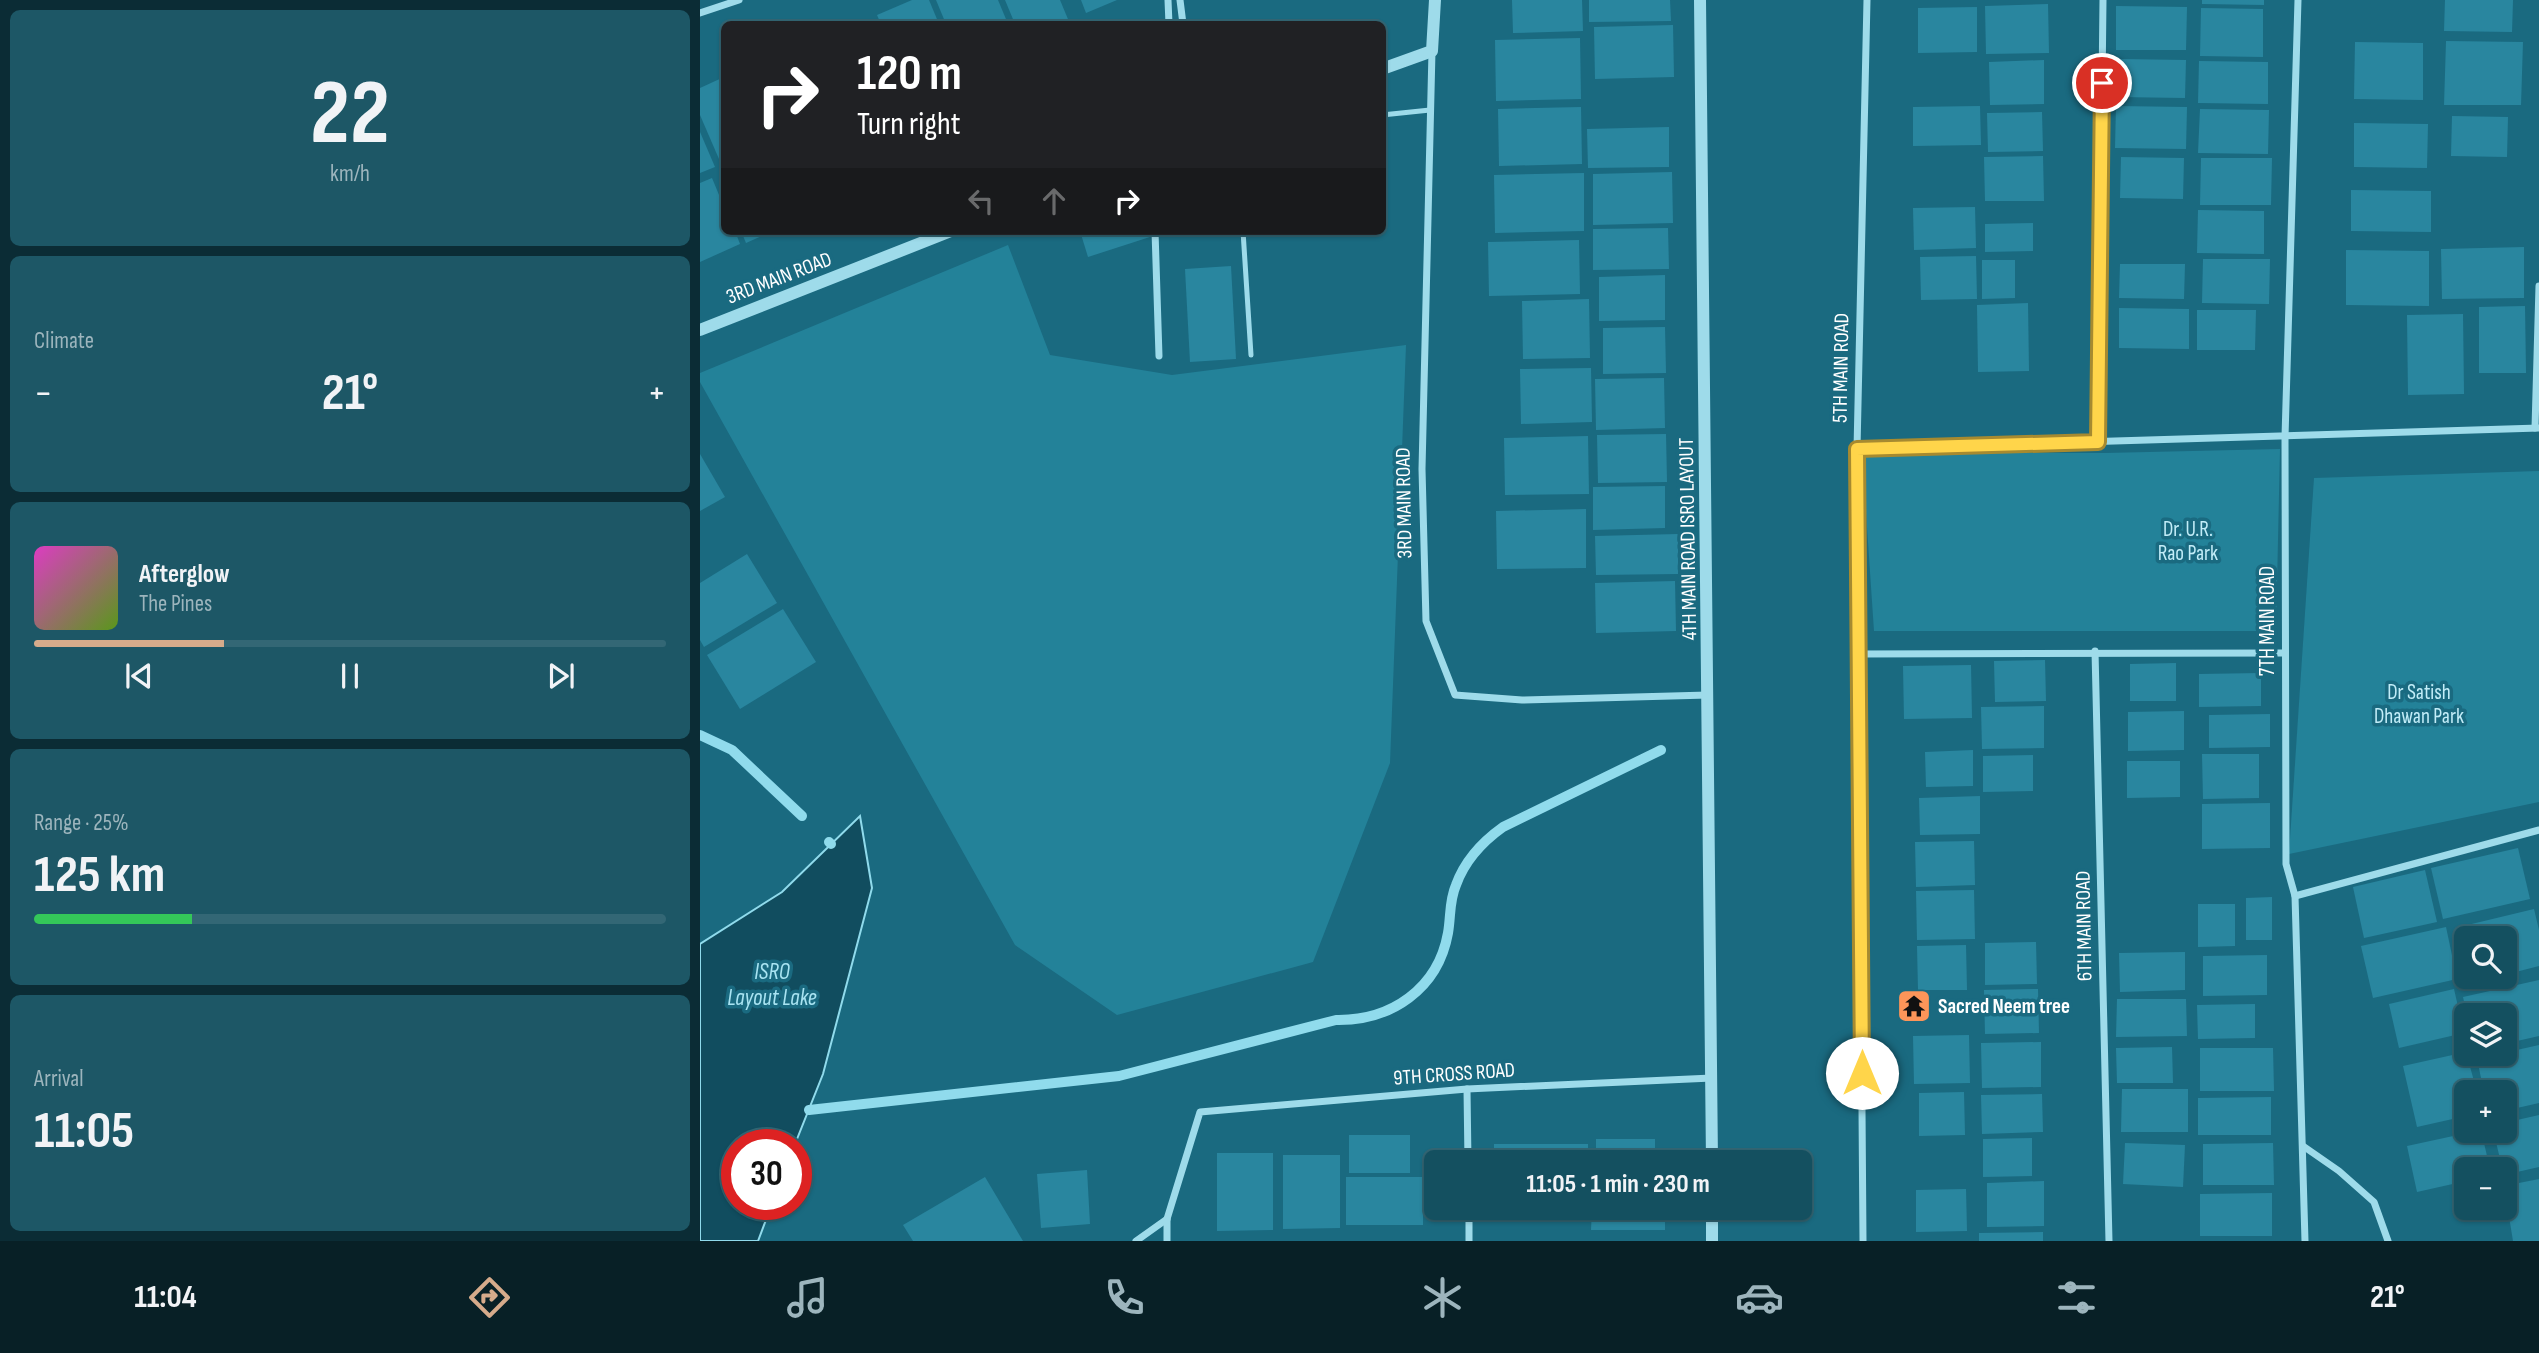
<!DOCTYPE html>
<html lang="en">
<head>
<meta charset="utf-8">
<style>
  body { margin:0; font-family:"Sofia Sans Condensed",sans-serif; background:#1d5766; color:#f1f3f6; height:100vh; display:flex; flex-direction:column; font-size:26px; white-space:nowrap }
  * { box-sizing:border-box; margin:0 }
  p { font-size:23px; color:#9db5bd }
  .icon { flex:none; width:38px; height:38px; fill:none; stroke:currentColor; stroke-width:2; stroke-linecap:round; stroke-linejoin:round }
  .map { position:relative; flex:1; overflow:hidden }
  .side { display:flex; flex-direction:column; gap:10px; padding:10px; background:#0b2c35; width:700px }
  .side>* { flex:none }
  .top-card { position:absolute; left:21px; top:21px; width:665px; height:214px; border-radius:10px; box-shadow:0 2px 5px #0004,0 0 0 2px #336775; background:#202124; color:#fff; overflow:hidden }
  .controls { position:absolute; left:1754px; top:926px; display:grid; gap:14px }
  .controls a { display:grid; place-items:center; width:63px; height:63px; border-radius:10px; background:#145060; box-shadow:0 2px 5px #0004,0 0 0 2px #336775; font-size:35px }
  .speed { position:absolute; left:21px; top:1129px; display:flex; gap:14px; font-size:35px; font-weight:700; text-align:center }
  .speed>* { display:grid; place-content:center; width:91px; height:91px; border-radius:50%; background:#145060; box-shadow:0 2px 5px #0004,0 0 0 2px #336775; line-height:1 }
  .speed .limit { border:10px solid #d22; background:#fff; color:#111 }
  .pin { position:absolute; display:grid; place-items:center; width:60px; height:60px; color:#fff; margin:-30px; border:4px solid #fff; border-radius:50%; box-shadow:0 2px 7px #0007 }
  .me { position:absolute; width:77px; margin:-38px; rotate:0deg; stroke-linejoin:round; filter:drop-shadow(0 0 5px #0008) }
  .turn { display:flex; align-items:center; gap:24px; height:147px; padding:0 21px; font-size:32px }
  .turn .icon { width:91px; height:91px; stroke-width:2.5 }
  .turn b { display:block; font-size:49px; line-height:60px }
  .lanes { display:flex; align-items:center; height:66px; padding:0 21px; background:#0003; justify-content:center; gap:35px; direction:ltr }
  .lanes .off { opacity:.35 }
  .big { font-size:52px; font-weight:700; line-height:1.1 }
  .side .tile { flex:1; display:flex; flex-direction:column; justify-content:center; gap:10px; min-width:0; padding:0 24px; border-radius:10px; background:#1d5766 }
  .side .dial { align-items:center; gap:0 }
  .dial b { font-size:91px; line-height:1 }
  .song { display:flex; align-items:center; gap:21px }
  .cover { width:84px; height:84px; border-radius:10px; background:linear-gradient(135deg,hsl(310 70% 55%),hsl(90 70% 35%)) }
  .played { height:7px; border-radius:4px; background:linear-gradient(90deg,#d6ab8b 30%,#336775 30%) }
  .keys { display:flex; justify-content:space-around; direction:ltr }
  .heat { display:flex; justify-content:space-between; align-items:center; font-size:38px; direction:ltr }
  .charge { height:10px; border-radius:5px; background:linear-gradient(90deg,#34c759 25%,#336775 0) }
  .trip { position:absolute; left:724px; top:1150px; width:388px; height:70px; border-radius:10px; background:#145060; box-shadow:0 2px 5px #0004,0 0 0 2px #336775; font-weight:700; line-height:70px; text-align:center }
  .dock { display:flex; height:112px; justify-content:space-around; align-items:center; background:#082026; color:#9db5bd }
  .dock .icon { width:49px; height:49px }
  .dock .selected { color:#d6ab8b }
  .dock b { font-size:32px; color:#f1f3f6 }
  main { display:flex; flex:1; min-height:0 }
  .map>svg:first-child { display:block }
  .green { fill:#238299 }
  .water { fill:#114d5f; stroke:#90dbec; stroke-width:2 }
  .lines { fill:none; stroke-linecap:round; stroke-linejoin:round }
  .stream { stroke:#90dbec; stroke-width:10 }
  .building { fill:#29869f }
  .service { stroke:#9edbea; stroke-width:5 }
  .minor { stroke:#9edbea; stroke-width:7 }
  .tertiary { stroke:#9edbea; stroke-width:12 }
  .route-casing { stroke:#a68a30; stroke-width:18 }
  .route { stroke:#ffd54a; stroke-width:12 }
  .labels { text-anchor:middle; dominant-baseline:central; stroke-width:7; stroke-linejoin:round; paint-order:stroke }
  .street-label { font-size:21px; fill:#fff; stroke:#1a6a80 }
  .park-label { font-size:21px; fill:#c2edf8; stroke:#1a6a80 }
  .poi-label { font-size:21px; font-weight:bold; fill:#fff; stroke:#1a6a80; text-anchor:start }
  .water-label { font-size:23px; font-style:italic; fill:#a9e4f2; stroke:#1a6a80 }
</style>
</head>
<body>
<main>
<section class="side">
<div class="tile dial"><b>22</b><p>km/h</p></div>
<div class="tile"><p>Climate</p>
<div class="heat"><a>−</a><b class="big">21°</b><a>+</a></div>
</div>
<div class="tile">
<div class="song"><i class="cover"></i><div><b>Afterglow</b><p>The Pines</p></div></div>
<div class="played"></div>
<div class="keys"><svg class="icon" aria-label="previous" viewBox="0 0 24 24"><path d="M18 5L8 12l10 7zM5 5v14"/></svg><svg class="icon" aria-label="pause" viewBox="0 0 24 24"><path d="M8 5v14M16 5v14"/></svg><svg class="icon" aria-label="next" viewBox="0 0 24 24"><path d="M6 5l10 7-10 7zM19 5v14"/></svg></div>
</div>
<div class="tile"><p>Range · 25%</p><b class="big">125 km</b><div class="charge"></div></div>
<div class="tile"><p>Arrival</p><b class="big">11:05</b></div>
</section>
<div class="map">
<svg width="1839" height="1241" viewBox="0 0 1839 1241">
  <rect width="100%" height="100%" fill="#1a6a80"/>
  <g class="green">
    <polygon points="308,245 350,355 472,375 706,345 690,763 613,962 417,1015 315,945 0,382 0,373"/>
    <polygon points="1580,449 1576,631 1174,631 1162,453 1405,453"/>
    <polygon points="1839,471 1839,802 1589,854 1614,478"/>
  </g>
  <polygon class="water" points="160,816 172,888 123,1074 95,1144 37,1144 37,1204 72,1204 58,1241 0,1241 0,944 82,892"/>
  <g class="lines">
    <g class="stream">
      <polyline points="0,735 32,750 102,816"/>
      <polyline points="129,842 131,844"/>
      <path d="M 109,1110 L 419,1076 L 636,1020 C 691,1021 738,989 748,933 C 751,916 749,901 756,885 C 765,860 782,842 803,827 L 961,750"/>
    </g>
  </g>
  <g class="building">
    <polygon points="212,0 229,0 239,24 181,24 177,15"/>
    <polygon points="236,0 298,0 308,24 246,24"/>
    <polygon points="305,0 360,0 370,24 315,24"/>
    <polygon points="381,0 417,0 386,13"/>
    <polygon points="812,0 882,0 883,31 813,33"/>
    <polygon points="889,0 970,0 971,21 889,22"/>
    <polygon points="1502,0 1564,0 1564,5 1502,4"/>
    <polygon points="1745,0 1813,0 1812,32 1744,31"/>
    <polygon points="1348,4 1349,53 1286,54 1285,6"/>
    <polygon points="1416,6 1487,7 1486,50 1416,50"/>
    <polygon points="1277,7 1277,52 1218,53 1218,8"/>
    <polygon points="1501,8 1563,9 1563,57 1500,56"/>
    <polygon points="973,25 974,77 895,79 894,27"/>
    <polygon points="880,38 881,99 796,101 795,40"/>
    <polygon points="1746,41 1823,42 1821,105 1744,105"/>
    <polygon points="1655,42 1723,43 1723,100 1654,99"/>
    <polygon points="1419,59 1486,60 1485,98 1418,97"/>
    <polygon points="1344,60 1344,104 1290,105 1289,62"/>
    <polygon points="1499,61 1568,62 1568,104 1498,103"/>
    <polygon points="24,77 24,165 22,166 0,115 0,88"/>
    <polygon points="1280,106 1281,145 1213,146 1213,107"/>
    <polygon points="1416,106 1487,107 1486,149 1415,148"/>
    <polygon points="881,107 882,164 799,166 798,109"/>
    <polygon points="1500,109 1569,110 1568,154 1498,153"/>
    <polygon points="1342,112 1343,151 1288,152 1287,113"/>
    <polygon points="1752,116 1808,117 1807,157 1751,156"/>
    <polygon points="1654,123 1728,124 1727,168 1654,167"/>
    <polygon points="969,127 969,167 888,168 887,129"/>
    <polygon points="0,132 15,167 0,173"/>
    <polygon points="1343,156 1344,201 1285,201 1284,157"/>
    <polygon points="1421,157 1484,158 1483,199 1420,198"/>
    <polygon points="1501,158 1572,158 1571,205 1500,205"/>
    <polygon points="972,172 973,223 893,225 893,174"/>
    <polygon points="884,173 884,231 795,233 794,175"/>
    <polygon points="12,178 24,207 24,231 35,231 40,244 0,262 0,183"/>
    <polygon points="1651,190 1731,191 1731,232 1651,231"/>
    <polygon points="1275,207 1276,248 1214,250 1213,208"/>
    <polygon points="1498,210 1564,211 1564,254 1497,253"/>
    <polygon points="1333,223 1333,251 1285,252 1285,224"/>
    <polygon points="968,228 969,269 893,270 893,229"/>
    <polygon points="41,231 73,231 46,243"/>
    <polygon points="380,231 452,231 453,236 388,257"/>
    <polygon points="879,240 880,294 789,296 788,242"/>
    <polygon points="1824,247 1824,298 1742,299 1741,249"/>
    <polygon points="1646,250 1729,251 1729,306 1646,305"/>
    <polygon points="1276,256 1277,299 1221,300 1220,257"/>
    <polygon points="1503,259 1570,259 1569,304 1502,303"/>
    <polygon points="1282,260 1315,260 1315,298 1282,299"/>
    <polygon points="1420,264 1485,264 1484,299 1419,298"/>
    <polygon points="531,266 536,359 490,362 485,269"/>
    <polygon points="965,275 965,320 899,321 899,277"/>
    <polygon points="889,299 890,358 823,359 822,301"/>
    <polygon points="1328,303 1329,371 1278,372 1277,305"/>
    <polygon points="1825,306 1826,373 1779,373 1779,307"/>
    <polygon points="1419,308 1489,309 1489,349 1419,348"/>
    <polygon points="1497,310 1556,310 1555,350 1497,350"/>
    <polygon points="1763,314 1764,394 1708,395 1707,315"/>
    <polygon points="965,327 966,373 903,374 903,328"/>
    <polygon points="891,368 892,422 821,424 820,369"/>
    <polygon points="964,378 965,428 896,430 895,379"/>
    <polygon points="966,434 967,482 898,483 897,435"/>
    <polygon points="888,436 889,494 805,495 804,438"/>
    <polygon points="0,454 25,497 0,511"/>
    <polygon points="965,486 965,528 893,530 893,487"/>
    <polygon points="886,509 886,568 797,569 796,511"/>
    <polygon points="978,534 978,574 896,575 895,536"/>
    <polygon points="47,554 77,603 4,647 0,640 0,583"/>
    <polygon points="975,581 976,631 896,633 895,583"/>
    <polygon points="83,609 116,662 40,709 7,655"/>
    <polygon points="1345,660 1346,701 1295,702 1294,661"/>
    <polygon points="1476,663 1476,701 1430,701 1430,664"/>
    <polygon points="1271,665 1272,718 1204,719 1203,666"/>
    <polygon points="1561,673 1561,706 1499,707 1499,674"/>
    <polygon points="1344,706 1344,748 1282,749 1281,707"/>
    <polygon points="1484,711 1484,750 1428,751 1428,712"/>
    <polygon points="1570,714 1570,747 1509,748 1509,715"/>
    <polygon points="1273,750 1273,786 1226,787 1225,752"/>
    <polygon points="1502,754 1559,754 1559,798 1503,799"/>
    <polygon points="1333,755 1333,791 1283,792 1283,756"/>
    <polygon points="1427,761 1480,761 1480,797 1427,798"/>
    <polygon points="1280,796 1280,834 1220,835 1219,798"/>
    <polygon points="1570,803 1570,848 1502,849 1502,804"/>
    <polygon points="1274,841 1275,885 1216,887 1215,842"/>
    <polygon points="1818,848 1830,899 1743,919 1731,868"/>
    <polygon points="1725,870 1737,922 1664,938 1653,887"/>
    <polygon points="1274,890 1275,939 1217,940 1216,891"/>
    <polygon points="1572,897 1572,940 1546,940 1546,898"/>
    <polygon points="1498,904 1535,904 1535,946 1498,947"/>
    <polygon points="1834,909 1839,930 1839,966 1804,975 1804,938 1766,938 1765,971 1755,928"/>
    <polygon points="1746,927 1757,979 1673,998 1661,946"/>
    <polygon points="1336,942 1337,984 1285,985 1285,943"/>
    <polygon points="1266,945 1267,990 1218,990 1217,946"/>
    <polygon points="1485,952 1485,990 1420,992 1419,953"/>
    <polygon points="1567,955 1567,995 1503,996 1503,956"/>
    <polygon points="1839,980 1839,1036 1804,1044 1804,1015 1767,1015 1763,997"/>
    <polygon points="1338,989 1339,1033 1285,1034 1284,990"/>
    <polygon points="1754,989 1764,1033 1699,1048 1689,1004"/>
    <polygon points="1417,999 1486,999 1487,1036 1416,1037"/>
    <polygon points="1555,1004 1555,1038 1498,1039 1497,1005"/>
    <polygon points="1269,1035 1270,1083 1214,1084 1213,1036"/>
    <polygon points="1341,1042 1341,1087 1282,1088 1281,1043"/>
    <polygon points="1839,1045 1839,1103 1804,1111 1804,1092 1784,1092 1777,1059"/>
    <polygon points="1472,1047 1473,1083 1417,1083 1416,1048"/>
    <polygon points="1500,1048 1573,1048 1574,1091 1500,1091"/>
    <polygon points="1766,1052 1777,1092 1766,1092 1766,1116 1717,1127 1703,1066"/>
    <polygon points="1422,1089 1488,1089 1488,1132 1421,1132"/>
    <polygon points="1264,1092 1265,1135 1219,1136 1219,1093"/>
    <polygon points="1342,1094 1343,1132 1282,1134 1281,1095"/>
    <polygon points="1571,1097 1571,1135 1498,1135 1498,1098"/>
    <polygon points="1839,1115 1839,1167 1804,1175 1793,1130 1804,1130 1804,1123"/>
    <polygon points="1781,1130 1790,1169 1766,1169 1766,1181 1717,1192 1707,1146"/>
    <rect x="649" y="1135" width="61" height="38"/>
    <polygon points="1332,1138 1332,1176 1283,1177 1283,1139"/>
    <rect x="896" y="1139" width="59" height="23"/>
    <polygon points="1425,1143 1485,1145 1483,1187 1423,1184"/>
    <polygon points="1573,1143 1574,1185 1503,1185 1503,1144"/>
    <rect x="794" y="1144" width="94" height="18"/>
    <polygon points="517,1153 573,1153 573,1230 517,1231"/>
    <polygon points="583,1155 640,1155 640,1228 583,1229"/>
    <polygon points="387,1170 390,1224 341,1228 337,1174"/>
    <polygon points="285,1177 323,1241 213,1241 203,1225"/>
    <rect x="646" y="1177" width="77" height="48"/>
    <polygon points="1839,1179 1839,1241 1813,1241 1804,1186"/>
    <polygon points="1344,1181 1344,1226 1287,1227 1287,1183"/>
    <polygon points="1266,1189 1267,1231 1216,1232 1216,1190"/>
    <polygon points="1572,1193 1572,1236 1500,1236 1500,1194"/>
    <polygon points="892,1208 965,1208 965,1230 891,1230"/>
    <polygon points="1343,1232 1343,1241 1279,1241 1279,1233"/>
  </g>
  <g class="lines">
    <g class="service">
      <polyline points="682,115 730,110"/>
      <polyline points="543,231 551,355"/>
    </g>
    <g class="minor">
      <polyline points="468,0 469,24"/>
      <polyline points="480,0 483,24"/>
      <polyline points="1598,0 1585,437 1586,864 1595,896 1605,1241"/>
      <polyline points="0,13 39,0"/>
      <polyline points="732,51 722,469 726,621 755,695 822,700 1008,695"/>
      <polyline points="455,231 459,356"/>
      <polyline points="1835,428 1839,286"/>
      <polyline points="1398,442 1403,0"/>
      <polyline points="1157,449 1839,428"/>
      <polyline points="1395,651 1409,1241"/>
      <polyline points="1159,654 1585,653"/>
      <polyline points="1595,896 1839,830"/>
      <polyline points="767,1089 768,1162"/>
      <polyline points="1603,1146 1639,1171 1674,1202 1688,1241"/>
      <polyline points="769,1208 769,1241"/>
      <polyline points="436,1241 467,1219"/>
      <polyline points="467,1241 467,1219 500,1112 767,1089 1012,1078"/>
      <polyline points="1163,1241 1157,449 1167,0"/>
    </g>
    <g class="tertiary">
      <polyline points="1000,0 1012,1162"/>
      <polyline points="682,69 732,51 735,0"/>
      <polyline points="0,330 251,231"/>
      <polyline points="1012,1241 1012,1208"/>
    </g>
  </g>
  <g class="lines">
    <g class="route-casing">
      <polyline id="route" points="1162,1073 1157,449 1398,442 1402,83"/>
    </g>
    <use href="#route" class="route"/>
  </g>
  <defs>
    <g id="temple-square" transform="scale(1.75)"><rect x="-9" y="-9" width="18" height="18" rx="4" fill="#fc9559" stroke="#1a6a80"/><path d="M0-6L5-2H3V0L6.5 2.5H4V6H1.5V3h-3V6H-4V2.5H-6.5L-3 0V-2H-5Z" fill="#111"/></g>
  </defs>
  <g fill-rule="evenodd">
    <use href="#temple-square" x="1214" y="1006"/>
  </g>
  <g class="labels">
    <g class="street-label">
      <text transform="translate(79 278) rotate(-21)">3RD MAIN ROAD</text>
      <text transform="translate(1141 368) rotate(-89)">5TH MAIN ROAD</text>
      <text transform="translate(704 503) rotate(-91)">3RD MAIN ROAD</text>
      <text transform="translate(988 539) rotate(-91)">4TH MAIN ROAD ISRO LAYOUT</text>
      <text transform="translate(1567 621) rotate(-90)">7TH MAIN ROAD</text>
      <text transform="translate(1384 926) rotate(-91)">6TH MAIN ROAD</text>
      <text transform="translate(754 1074) rotate(-4)">9TH CROSS ROAD</text>
    </g>
    <g class="park-label">
      <text x="1488" y="529">Dr. U.R.<tspan x="1488" dy="24">Rao Park</tspan></text>
      <text x="1719" y="692">Dr Satish<tspan x="1719" dy="24">Dhawan Park</tspan></text>
    </g>
    <g class="poi-label">
      <text x="1238" y="1006">Sacred Neem tree</text>
    </g>
    <g class="water-label">
      <text x="72" y="972">ISRO<tspan x="72" dy="26">Layout Lake</tspan></text>
    </g>
  </g>
</svg>
<div class="controls">
<a><svg class="icon" aria-label="search" viewBox="0 0 24 24"><circle cx="10" cy="10" r="6"/><path d="M15 15l6 6"/></svg></a>
<a><svg class="icon" aria-label="layers" viewBox="0 0 24 24"><path d="M12 4l9 5-9 5-9-5zM3 14l9 5 9-5"/></svg></a>
<a>+</a>
<a>−</a>
</div>
<div class="speed"><div class="limit">30</div></div>
<div class="pin" style="left:1402px;top:83px;background:#d93025"><svg class="icon" aria-label="arrive" viewBox="0 0 24 24"><path d="M6 21V4h12l-3 4 3 4H6"/></svg></div>
<svg class="me" style="left:1162px;top:1073px" viewBox="-20 -20 40 40"><circle r="19" fill="#fff"/><path d="M0-13L10 11 0 6-10 11z" fill="#ffd54a"/></svg>
<div class="trip">11:05 · 1 min · 230 m</div>
<div class="top-card">
<div class="turn"><svg class="icon" aria-label="right" viewBox="0 0 24 24"><path d="M7 20v-9h11M14 6l5 5-5 5"/></svg><div><b>120 m</b>Turn right</div></div>
<div class="lanes"><svg class="icon off" aria-label="left" viewBox="0 0 24 24"><path d="M17 20v-9H6M10 6l-5 5 5 5"/></svg><svg class="icon off" aria-label="ahead" viewBox="0 0 24 24"><path d="M12 20V5M6 11l6-6 6 6"/></svg><svg class="icon" aria-label="right" viewBox="0 0 24 24"><path d="M7 20v-9h11M14 6l5 5-5 5"/></svg></div>
</div>
</div>
</main>
<nav class="dock">
<b>11:04</b>
<svg class="icon selected" aria-label="directions" viewBox="0 0 24 24"><path d="M12 3l9 9-9 9-9-9zM9 14v-3h6M13 9l2 2-2 2"/></svg>
<svg class="icon" aria-label="music" viewBox="0 0 24 24"><path d="M9 18V5l10-2v13"/><circle cx="6" cy="18" r="3"/><circle cx="16" cy="16" r="3"/></svg>
<svg class="icon" aria-label="phone" viewBox="0 0 24 24"><path d="M5 4h4l2 5-3 2q2 4 5 5l2-3 5 2v4C11 20 4 13 5 4z"/></svg>
<svg class="icon" aria-label="climate" viewBox="0 0 24 24"><path d="M12 3v18M4 7l16 10M4 17L20 7"/></svg>
<svg class="icon" aria-label="car" viewBox="0 0 24 24"><path d="M5 17H2v-5l4-1 3-4h7l3 4 3 1v5h-3M9 17h6M6 11h13"/><circle cx="7" cy="17" r="2"/><circle cx="17" cy="17" r="2"/></svg>
<svg class="icon" aria-label="filters" viewBox="0 0 24 24"><path d="M4 7h16M4 17h16"/><circle cx="9" cy="7" r="2"/><circle cx="15" cy="17" r="2"/></svg>
<b>21°</b>
</nav>
</body>
</html>
